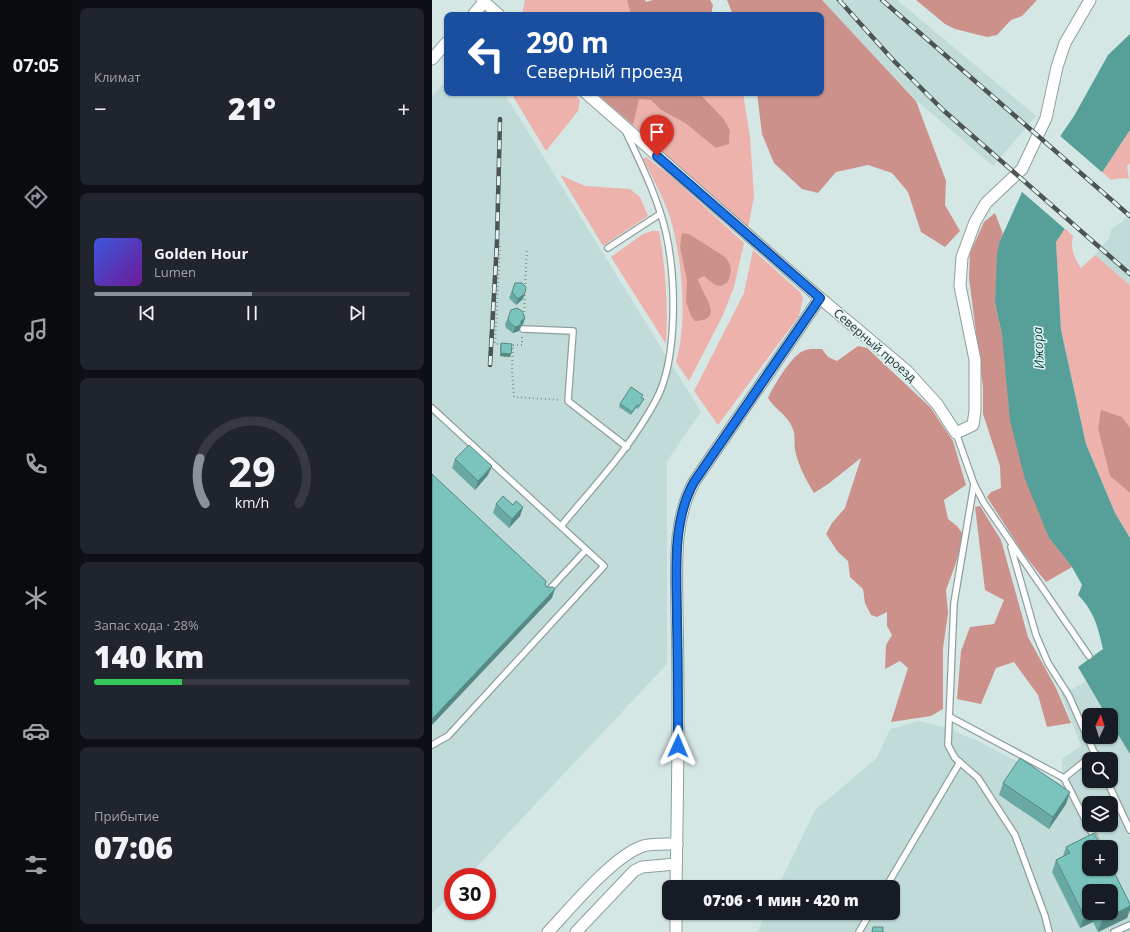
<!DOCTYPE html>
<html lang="ru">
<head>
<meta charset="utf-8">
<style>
  body { margin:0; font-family:"Open Sans",sans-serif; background:#20242c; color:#f1f3f6; height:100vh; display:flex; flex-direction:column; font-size:15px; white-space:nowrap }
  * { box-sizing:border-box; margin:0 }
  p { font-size:13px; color:#9ea1a6 }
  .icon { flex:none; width:22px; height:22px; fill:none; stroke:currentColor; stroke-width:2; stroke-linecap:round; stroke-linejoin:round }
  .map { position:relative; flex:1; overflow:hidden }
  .details { display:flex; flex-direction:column; gap:8px; padding:8px; background:#0d0f14; width:360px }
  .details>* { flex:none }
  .guide { position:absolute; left:12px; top:12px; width:380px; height:84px; border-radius:8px; box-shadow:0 1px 3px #0004; background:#1a4fa0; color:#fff; overflow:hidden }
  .needle { width:26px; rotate:4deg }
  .controls { position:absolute; left:650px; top:708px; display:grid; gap:8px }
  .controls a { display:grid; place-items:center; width:36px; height:36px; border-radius:8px; background:#171b24; box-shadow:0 1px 3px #0004; font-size:20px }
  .speed { position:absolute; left:12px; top:868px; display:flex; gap:8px; font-size:20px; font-weight:700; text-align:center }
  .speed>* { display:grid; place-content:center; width:52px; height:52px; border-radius:50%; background:#171b24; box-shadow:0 1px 3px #0004; line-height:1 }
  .speed .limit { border:6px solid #d22; background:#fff; color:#111 }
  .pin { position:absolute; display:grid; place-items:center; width:34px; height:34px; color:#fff; margin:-41px -17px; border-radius:50% 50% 50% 0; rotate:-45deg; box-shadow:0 0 4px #0007 }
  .pin .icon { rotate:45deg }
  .me { position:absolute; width:44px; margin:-22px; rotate:1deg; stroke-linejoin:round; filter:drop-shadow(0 0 3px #0008) }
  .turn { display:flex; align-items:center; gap:14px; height:84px; padding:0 16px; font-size:18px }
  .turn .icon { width:52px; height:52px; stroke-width:2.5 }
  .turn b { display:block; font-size:28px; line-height:34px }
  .big { font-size:30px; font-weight:800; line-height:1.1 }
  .details .tile { flex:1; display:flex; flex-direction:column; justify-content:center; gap:6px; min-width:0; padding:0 14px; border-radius:8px; background:#20242c }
  .details .dial { align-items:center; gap:0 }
  .dial svg { height:104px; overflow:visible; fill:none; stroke:#363941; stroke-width:7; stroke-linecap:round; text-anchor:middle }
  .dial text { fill:#f1f3f6; stroke:none }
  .song { display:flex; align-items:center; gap:12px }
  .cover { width:48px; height:48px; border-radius:6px; background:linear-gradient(135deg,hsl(230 70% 55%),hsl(280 70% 35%)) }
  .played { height:4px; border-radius:2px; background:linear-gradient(90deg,#8c9099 50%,#363941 50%) }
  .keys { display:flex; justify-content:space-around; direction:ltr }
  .heat { display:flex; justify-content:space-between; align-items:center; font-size:22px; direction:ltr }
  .charge { height:6px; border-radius:3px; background:linear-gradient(90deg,#34c759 28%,#363941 0) }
  .trip { position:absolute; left:230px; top:880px; width:238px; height:40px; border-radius:8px; background:#171b24; box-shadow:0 1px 3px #0004; font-weight:800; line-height:40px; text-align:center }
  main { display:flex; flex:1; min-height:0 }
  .tabs { display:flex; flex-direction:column; width:72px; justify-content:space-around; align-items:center; background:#090b0e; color:#9ea1a6 }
  .tabs .icon { width:28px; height:28px }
  .tabs .on { color:#8c9099 }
  .tabs b { font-size:18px; color:#f1f3f6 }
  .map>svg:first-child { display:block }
  .built { fill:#c0dbd8; fill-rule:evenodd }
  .green { fill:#eeb2ac }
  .forest { fill:#cd918b }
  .water { fill:#57a099 }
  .pier { fill:#d5e7e4 }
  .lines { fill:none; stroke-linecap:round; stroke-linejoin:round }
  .lane-casing { stroke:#8e9f9d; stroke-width:8 }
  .street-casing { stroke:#8e9f9d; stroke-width:13 }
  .path { stroke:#879492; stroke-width:2; stroke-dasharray:1 3; stroke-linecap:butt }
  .lane { stroke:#fff; stroke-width:5.5 }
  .street { stroke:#fff; stroke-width:11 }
  .rail-casing { stroke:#4c5554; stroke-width:4.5 }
  .rail { stroke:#e2f4f2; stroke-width:3; stroke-dasharray:9; stroke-linecap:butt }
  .wall { fill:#6aa9a3; fill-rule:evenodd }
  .shaded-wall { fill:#568984 }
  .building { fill:#7bc4bd; stroke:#568984 }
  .route-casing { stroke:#114b97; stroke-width:10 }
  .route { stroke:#1a73e8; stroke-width:7 }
  .labels { text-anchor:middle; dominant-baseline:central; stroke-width:3; stroke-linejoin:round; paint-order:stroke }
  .street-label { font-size:12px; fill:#2a3130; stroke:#e2f4f2 }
  .water-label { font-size:13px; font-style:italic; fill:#0f504b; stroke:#e2f4f2 }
</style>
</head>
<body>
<main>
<nav class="tabs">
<b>07:05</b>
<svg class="icon on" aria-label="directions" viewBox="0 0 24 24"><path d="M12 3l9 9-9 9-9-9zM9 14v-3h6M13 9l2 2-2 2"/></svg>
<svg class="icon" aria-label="music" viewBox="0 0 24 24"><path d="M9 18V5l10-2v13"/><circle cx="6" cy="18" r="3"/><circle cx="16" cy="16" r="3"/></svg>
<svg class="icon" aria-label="phone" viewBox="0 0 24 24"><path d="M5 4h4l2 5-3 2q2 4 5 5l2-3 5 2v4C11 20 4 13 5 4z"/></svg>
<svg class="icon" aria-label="climate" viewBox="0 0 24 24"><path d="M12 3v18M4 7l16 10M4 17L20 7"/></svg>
<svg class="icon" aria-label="car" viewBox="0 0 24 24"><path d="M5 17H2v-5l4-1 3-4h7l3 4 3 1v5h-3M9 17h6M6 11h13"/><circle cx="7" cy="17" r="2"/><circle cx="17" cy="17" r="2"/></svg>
<svg class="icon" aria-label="filters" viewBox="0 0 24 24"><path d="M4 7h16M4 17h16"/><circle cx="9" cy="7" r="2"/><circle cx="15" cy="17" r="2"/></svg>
</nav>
<section class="details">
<div class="tile"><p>Климат</p>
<div class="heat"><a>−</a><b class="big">21°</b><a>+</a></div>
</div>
<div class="tile">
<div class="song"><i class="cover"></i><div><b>Golden Hour</b><p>Lumen</p></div></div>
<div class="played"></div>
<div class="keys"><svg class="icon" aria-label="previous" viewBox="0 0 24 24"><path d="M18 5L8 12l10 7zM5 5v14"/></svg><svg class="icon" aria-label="pause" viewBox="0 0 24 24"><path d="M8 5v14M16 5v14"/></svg><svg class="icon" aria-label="next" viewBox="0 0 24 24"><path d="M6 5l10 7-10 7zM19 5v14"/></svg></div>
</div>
<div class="tile dial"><svg viewBox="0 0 100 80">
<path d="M14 69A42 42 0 1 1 86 69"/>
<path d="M14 69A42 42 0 0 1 10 34" stroke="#8c9099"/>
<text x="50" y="56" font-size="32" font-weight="700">29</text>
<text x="50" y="72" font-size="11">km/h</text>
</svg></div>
<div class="tile"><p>Запас хода · 28%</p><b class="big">140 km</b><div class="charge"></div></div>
<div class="tile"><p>Прибытие</p><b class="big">07:06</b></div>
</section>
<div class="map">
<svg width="698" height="932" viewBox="0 0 698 932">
  <rect width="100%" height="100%" fill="#d5e7e4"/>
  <g class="built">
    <polygon points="390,0 465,0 604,116 561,166 484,100"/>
    <polygon points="15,80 15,93 72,93 269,412 235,461 235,664 35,877 21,877 21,891 0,914 0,96"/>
    <polygon points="698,214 698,285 663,255 678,237 679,229 690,222"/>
    <path d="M 654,682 L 674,715 L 657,715 L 657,737 L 679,737 L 679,723 L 698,754 L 698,932 L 325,932 L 334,913 L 461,913 L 461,887 L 346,887 L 383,810 L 445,758 L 458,729 L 487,721 L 523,730 L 523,732 L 542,739 L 631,785 L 630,759 L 649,746 L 629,694 ZM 657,759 L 679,759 L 679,781 L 657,781 ZM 657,803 L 679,803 L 679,825 L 657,825 ZM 657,847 L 679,847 L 679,869 L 657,869 ZM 657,891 L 679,891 L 679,913 L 657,913 Z"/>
  </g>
  <g class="green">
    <polygon points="93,0 195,0 199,15 90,15"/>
    <polygon points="79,93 141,93 148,100 146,111 114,151"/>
    <polygon points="267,93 311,93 318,137 322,196 316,229 201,125 206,98 220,100 229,110 253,123 285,148 297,144 298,130 291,118"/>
    <polygon points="698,130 698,164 695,166 697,179 691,178 679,180 670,172"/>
    <path d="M 214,157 L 241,178 L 312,243 L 302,287 L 291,315 L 257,381 L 244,362 C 256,321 250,257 238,217 C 231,197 221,178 211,159 Z"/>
    <polygon points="128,175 153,186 198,189 208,197 216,216 171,246"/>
    <path d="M 633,228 L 641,236 C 638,248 642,257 649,268 L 663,255 L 698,285 L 698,428 L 689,417 L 670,411 L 666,429 L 678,476 L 698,493 L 698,538 L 683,513 L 654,444 L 629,330 L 624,242 Z"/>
    <path d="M 220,231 L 227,231 C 234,269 236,306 234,344 L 179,257 L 211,234 Z"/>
    <polygon points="321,250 368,292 371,298 367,316 286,425 262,391 312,293"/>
  </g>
  <g class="forest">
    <polygon points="195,0 213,0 214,2 221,0 278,0 281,5 279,15 199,15"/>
    <polygon points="295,0 390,0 484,101 514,181 513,205 528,231 513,247 489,232 476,192 460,173 436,165 404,172 386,193 370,189 342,163 330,134 325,93 389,93 389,15 301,15"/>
    <polygon points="484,0 605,0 590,16 579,20 565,35 555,37 523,29 513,24"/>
    <polygon points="164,93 267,93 291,118 298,130 297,144 284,148 253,123 229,110 219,100 207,99 201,125"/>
    <polygon points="563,213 571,234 567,243 563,303 570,335 617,538 640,567 614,582 591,553 555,497 559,492 569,488 568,466 551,414 551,387 537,278 538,253 552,222"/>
    <path d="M 250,233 L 257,234 L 293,257 C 301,266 300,273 295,283 L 289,286 L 283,285 L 272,276 L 266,279 C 269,294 295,320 263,321 L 259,316 L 254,302 L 255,281 L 248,247 Z"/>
    <path d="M 426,346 L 435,348 L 498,407 L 521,441 L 534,485 L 512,500 L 516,519 L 525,526 L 531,534 L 524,563 L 514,590 L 516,613 L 511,648 L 511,709 L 499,716 L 459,722 L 476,668 L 468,661 L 453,669 L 454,645 L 460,635 L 455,626 L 455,612 L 445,617 L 439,615 L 433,603 L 431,589 L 418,577 L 416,561 L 406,552 L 394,534 L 400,523 L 413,508 L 429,458 L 396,484 L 382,493 C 374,480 366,465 363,450 C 362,444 363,438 362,432 C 357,415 344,411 336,398 C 342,385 357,360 369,352 C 376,348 382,349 390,349 L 396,357 L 405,361 Z"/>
    <polygon points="669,410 690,417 698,428 698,493 678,476 666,429"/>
    <polygon points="548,506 569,540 596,637 624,688 639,723 615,727 606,695 582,662 564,668 549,704 525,699 529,651 538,627 562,624 572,600 553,590 543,507"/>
  </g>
  <path class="water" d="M 698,34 L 698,130 L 624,242 L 629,330 L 654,444 L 683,513 L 698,538 L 698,754 L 679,723 L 679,715 L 674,715 L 646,667 L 671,649 C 666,627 662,611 646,595 L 650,585 L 640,567 L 617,538 L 593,479 L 578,421 L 570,335 L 563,303 L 565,255 L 567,243 L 590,192 L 642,116 L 676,55 Z"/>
  <polygon class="pier" points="627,135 671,173 634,230 589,191"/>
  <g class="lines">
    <g class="lane-casing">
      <g id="lane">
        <polyline points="176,248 228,214"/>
        <polyline points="91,329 141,331 136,401 195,447"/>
        <polyline points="0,408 172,566 16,736 0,745"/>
        <polyline points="524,433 542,484 552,503 657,656"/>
        <polyline points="542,484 522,603 516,745 523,758 546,778 583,835 613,916 617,932"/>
        <path d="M 129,526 C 163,485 199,447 224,400 C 246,359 244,278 234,233 C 226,198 209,164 194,132"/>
        <polyline points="579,547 604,635 616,663 637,696 665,759"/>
        <polyline points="115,592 154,550"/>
        <polyline points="518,717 632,778 667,847"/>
        <polyline points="632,778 663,753"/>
        <polyline points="675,781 698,830"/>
        <polyline points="454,887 528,762"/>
        <polyline points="427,932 438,913"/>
        <polyline points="682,932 698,925"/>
      </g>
    </g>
    <g class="street-casing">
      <g id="street">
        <polyline points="50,0 67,15"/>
        <polyline points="41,15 52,2"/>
        <polyline points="0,59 15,42"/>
        <polyline points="154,93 388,298 475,371 505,404 524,433 541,425 543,411 543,360 528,286 530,257 543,222 554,203 590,169 614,118 625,67 633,43 658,0"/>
        <path d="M 244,887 C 245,830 246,772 246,715 C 246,681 246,648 245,615 C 245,570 240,522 262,482 L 388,298"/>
        <path d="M 116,932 C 139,908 181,856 211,846 C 222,843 234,844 245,844"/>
        <polyline points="144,932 202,871 210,867 244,864"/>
        <polyline points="244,932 244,913"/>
      </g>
    </g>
    <g class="path">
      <polyline points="68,246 63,344 70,344"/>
      <polyline points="93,288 95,248"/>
      <polyline points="92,316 93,293"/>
      <polyline points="90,337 90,345 81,345 80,370 82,397 129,400"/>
    </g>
    <use href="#lane" class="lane"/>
    <use href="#street" class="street"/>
    <g class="rail-casing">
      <g id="rail">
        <polyline points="407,0 462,61 511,110 698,274"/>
        <polyline points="450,0 698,216"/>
        <polyline points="58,365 65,242 68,119"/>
      </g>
    </g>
    <use href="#rail" class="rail"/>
  </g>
  <g class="wall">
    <polygon points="83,283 91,299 84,305 77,298"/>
    <polygon points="76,318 93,318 91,324 89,326 87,331 81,333 74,328 73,324"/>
    <polygon points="69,343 78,357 68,356 68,346"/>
    <polygon points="210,398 210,402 206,409 204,408 199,415 187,407 188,404"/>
    <polygon points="23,459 56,475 43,490 20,468"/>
    <polygon points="64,504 81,505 91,507 88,516 77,528 61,513"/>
    <polygon points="571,783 638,792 634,804 617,829 567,795"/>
    <path d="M 662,833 L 669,847 L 657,847 L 657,869 L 679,869 L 679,866 L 698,904 L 698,909 L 695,918 L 666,932 L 661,922 L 648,928 L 620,872 L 624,860 L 631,856 L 634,847 ZM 657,891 L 679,891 L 679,913 L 657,913 Z"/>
  </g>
  <g class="shaded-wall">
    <polygon points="93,293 91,299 84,305 86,299"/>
    <polygon points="93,318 91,324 89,326 87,331 81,333 83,327"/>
    <polygon points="69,353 79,354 78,357 68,356"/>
    <polygon points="60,466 56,475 43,490 46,481"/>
    <polygon points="91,507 88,516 77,528 80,519"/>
    <polygon points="123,589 120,598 0,725 0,719"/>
    <polygon points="638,792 634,804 617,829 621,817"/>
    <polygon points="698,906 698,909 695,918 666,932 670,920"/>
    <polygon points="659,913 664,913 661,922 648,928 652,916"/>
  </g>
  <g class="building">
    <polygon points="83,283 90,283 94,287 93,293 86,299 80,292"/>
    <polygon points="85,308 90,311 93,318 89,321 89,325 83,327 77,322 76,318 79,310"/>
    <polygon points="69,343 80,344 79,354 69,353"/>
    <polygon points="199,387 211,395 209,398 212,399 207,406 205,405 200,412 188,404"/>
    <polygon points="37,445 60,466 46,481 23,459"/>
    <polygon points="0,474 114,581 113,585 115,587 121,587 123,589 0,719"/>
    <polygon points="71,496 81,505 84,501 91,507 80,519 64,504"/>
    <polygon points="588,758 638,792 621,817 571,783"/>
    <polygon points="662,833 669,847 657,847 657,869 679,869 679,866 698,904 698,906 670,920 666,913 679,913 679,891 657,891 657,913 659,913 652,916 624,860 638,853 634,847"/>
    <polygon points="441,927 451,927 451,932 440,932"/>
  </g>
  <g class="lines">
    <g class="route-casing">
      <path id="route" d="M 225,156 L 388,298 L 262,482 C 239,523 245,575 245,622 C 246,663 246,705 246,746"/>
    </g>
    <use href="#route" class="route"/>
  </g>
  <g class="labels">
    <g class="street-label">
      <text transform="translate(443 345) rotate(41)">Северный проезд</text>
    </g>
    <g class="water-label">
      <text transform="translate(606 348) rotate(-93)">Ижора</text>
    </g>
  </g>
</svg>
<div class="controls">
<a><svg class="needle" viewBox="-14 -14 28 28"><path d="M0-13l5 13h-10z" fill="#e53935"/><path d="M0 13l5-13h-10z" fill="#9ea1a6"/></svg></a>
<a><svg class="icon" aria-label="search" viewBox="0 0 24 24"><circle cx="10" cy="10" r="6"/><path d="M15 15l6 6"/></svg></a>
<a><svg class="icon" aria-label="layers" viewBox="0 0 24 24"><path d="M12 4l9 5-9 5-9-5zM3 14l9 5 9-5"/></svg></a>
<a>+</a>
<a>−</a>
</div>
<div class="speed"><div class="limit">30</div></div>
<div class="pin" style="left:225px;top:156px;background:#d93025"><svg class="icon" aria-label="arrive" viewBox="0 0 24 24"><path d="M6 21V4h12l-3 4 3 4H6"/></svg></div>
<svg class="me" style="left:246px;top:746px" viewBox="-20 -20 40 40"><path d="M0-17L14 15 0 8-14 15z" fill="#1a73e8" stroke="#fff" stroke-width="4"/></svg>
<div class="trip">07:06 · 1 мин · 420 m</div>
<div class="guide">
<div class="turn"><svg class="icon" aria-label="left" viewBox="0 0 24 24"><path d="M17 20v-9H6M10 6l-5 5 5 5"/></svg><div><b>290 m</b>Северный проезд</div></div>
</div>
</div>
</main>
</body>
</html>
